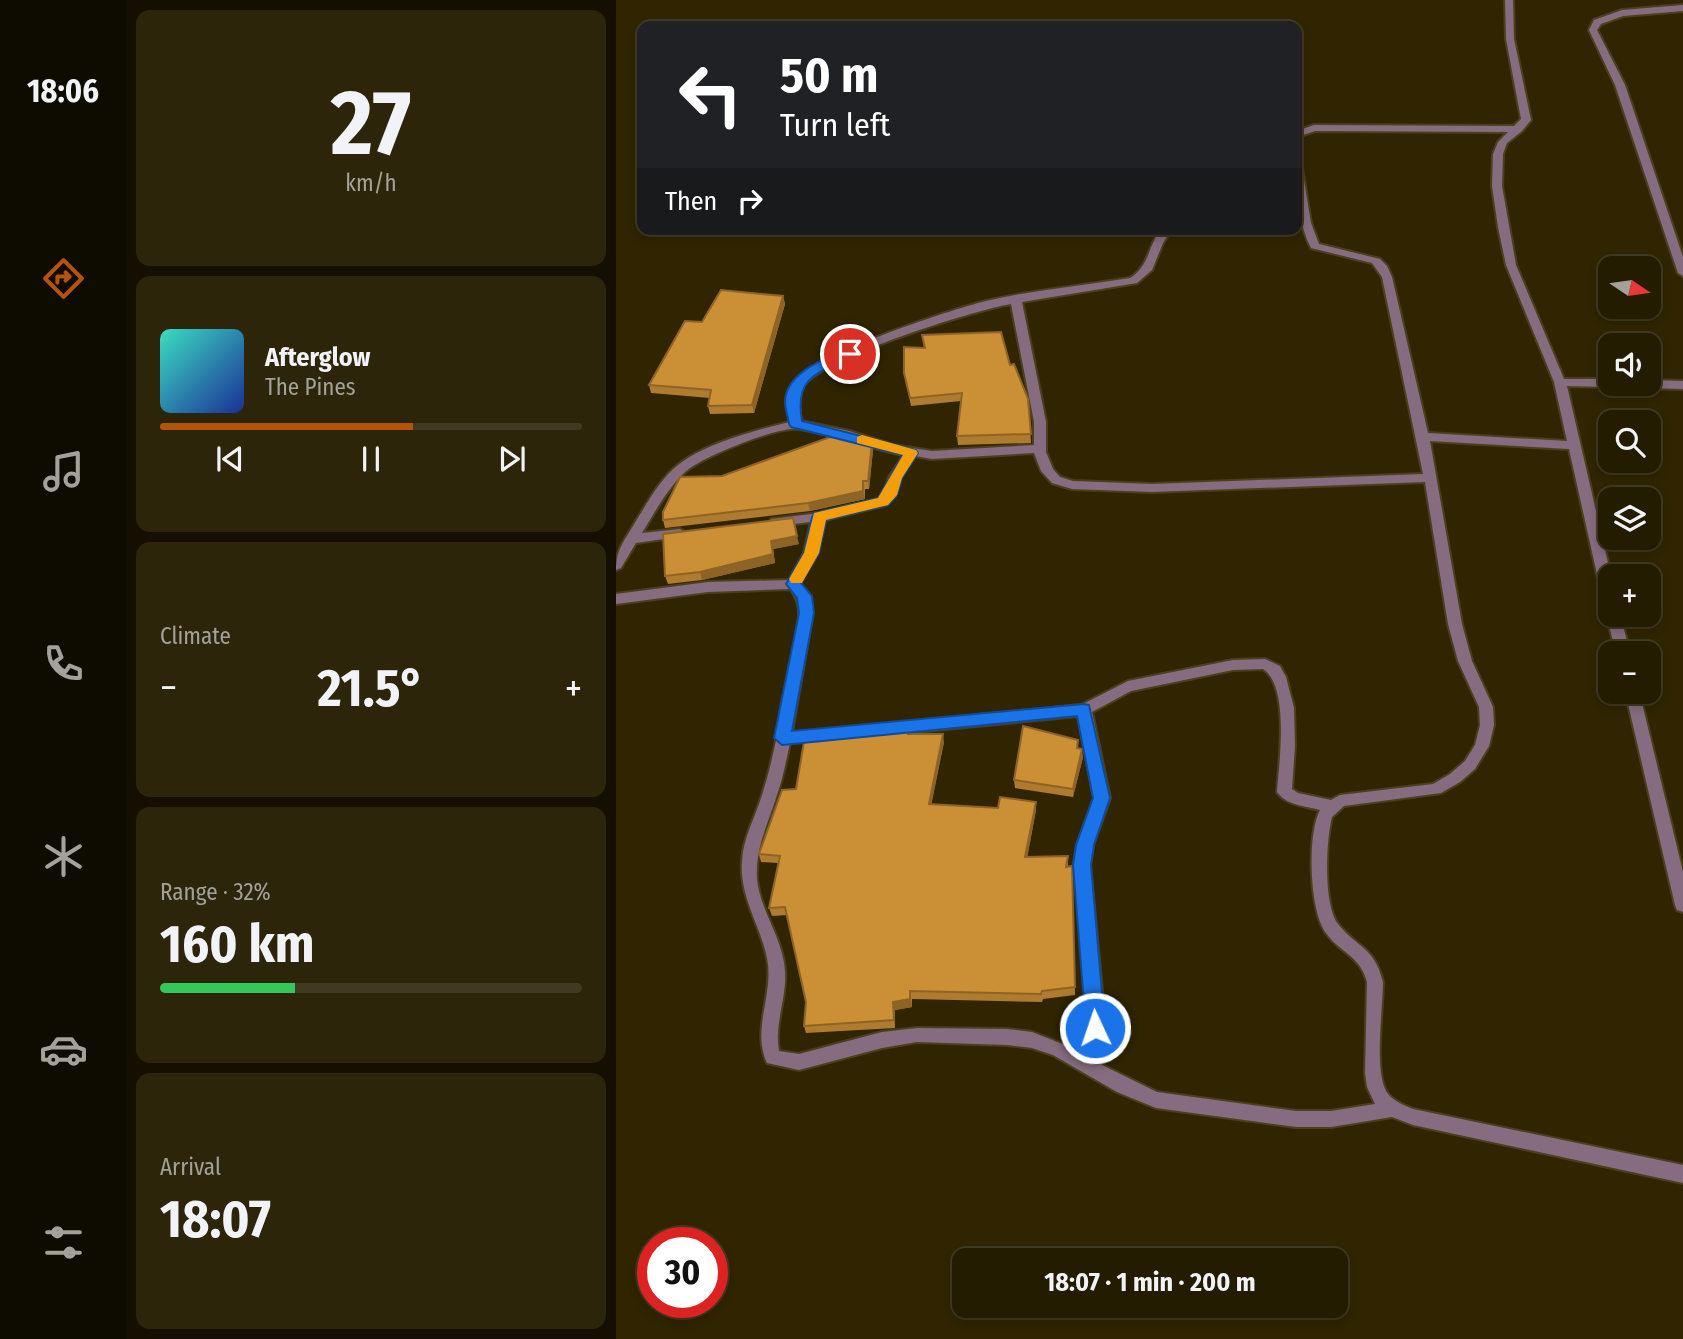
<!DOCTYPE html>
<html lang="en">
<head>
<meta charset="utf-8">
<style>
  body { margin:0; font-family:"Fira Sans Condensed",sans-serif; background:#2c250a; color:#f1f3f6; height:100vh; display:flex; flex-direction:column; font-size:26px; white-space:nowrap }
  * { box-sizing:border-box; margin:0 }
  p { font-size:23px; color:#a3a199 }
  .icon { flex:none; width:38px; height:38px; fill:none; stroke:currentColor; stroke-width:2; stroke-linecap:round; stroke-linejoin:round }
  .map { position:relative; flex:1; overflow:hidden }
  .details { display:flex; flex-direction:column; gap:10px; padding:10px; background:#140f00; width:490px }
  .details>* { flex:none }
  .guide { position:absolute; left:21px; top:21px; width:665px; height:214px; border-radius:14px; box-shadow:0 4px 10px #0003,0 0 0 2px #413a22; background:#202124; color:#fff; overflow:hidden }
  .needle { width:46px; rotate:103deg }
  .fabs { position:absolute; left:982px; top:256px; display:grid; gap:14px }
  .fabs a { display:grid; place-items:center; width:63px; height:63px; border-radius:14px; background:#241c00; box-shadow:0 4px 10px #0003,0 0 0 2px #413a22; font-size:35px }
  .speed { position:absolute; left:21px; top:1227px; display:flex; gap:14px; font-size:35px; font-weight:700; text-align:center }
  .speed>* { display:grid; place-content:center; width:91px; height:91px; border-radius:50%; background:#241c00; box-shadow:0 4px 10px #0003,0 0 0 2px #413a22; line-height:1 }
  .speed .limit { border:10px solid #d22; background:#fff; color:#111 }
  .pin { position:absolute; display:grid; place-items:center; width:60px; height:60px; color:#fff; margin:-30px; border:4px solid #fff; border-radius:50%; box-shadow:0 2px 7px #0007 }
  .me { position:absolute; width:77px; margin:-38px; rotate:357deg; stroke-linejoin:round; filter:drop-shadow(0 0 5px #0008) }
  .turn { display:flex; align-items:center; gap:24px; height:147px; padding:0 28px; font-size:32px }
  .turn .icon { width:91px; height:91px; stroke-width:2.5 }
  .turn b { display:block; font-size:49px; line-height:60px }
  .then { display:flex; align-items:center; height:66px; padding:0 28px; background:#0003; gap:14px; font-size:26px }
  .big { font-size:52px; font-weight:700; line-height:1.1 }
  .details .tile { flex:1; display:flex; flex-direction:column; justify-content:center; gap:10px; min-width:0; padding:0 24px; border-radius:14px; background:#2c250a }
  .details .dial { align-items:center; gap:0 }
  .dial b { font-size:91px; line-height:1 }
  .song { display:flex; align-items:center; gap:21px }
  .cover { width:84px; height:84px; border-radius:10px; background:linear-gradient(135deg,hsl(170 70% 55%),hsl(230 70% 35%)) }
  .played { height:7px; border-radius:4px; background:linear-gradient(90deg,#b45309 60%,#413a22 60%) }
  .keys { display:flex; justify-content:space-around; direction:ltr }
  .heat { display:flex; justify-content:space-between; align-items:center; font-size:38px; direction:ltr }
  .charge { height:10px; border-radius:5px; background:linear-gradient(90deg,#34c759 32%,#413a22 0) }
  .trip { position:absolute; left:336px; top:1248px; width:396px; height:70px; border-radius:14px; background:#241c00; box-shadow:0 4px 10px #0003,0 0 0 2px #413a22; font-weight:700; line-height:70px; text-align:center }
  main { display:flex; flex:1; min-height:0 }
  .tab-bar { display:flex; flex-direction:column; width:126px; justify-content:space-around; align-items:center; background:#0e0b00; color:#a3a199 }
  .tab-bar .icon { width:49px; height:49px }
  .tab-bar .selected { color:#b45309 }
  .tab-bar b { font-size:32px; color:#f1f3f6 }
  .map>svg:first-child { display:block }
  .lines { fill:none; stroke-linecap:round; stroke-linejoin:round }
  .street-casing { stroke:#4b401b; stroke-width:4 }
  .street { fill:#856c80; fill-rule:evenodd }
  .wall { fill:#af7b2e }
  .shaded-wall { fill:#8e6426 }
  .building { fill:#cb8f36; stroke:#8e6426; stroke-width:2 }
  .route { fill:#1a73e8; stroke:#114b97; stroke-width:2 }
  .slow { fill:#f59e0b }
</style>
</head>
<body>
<main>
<nav class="tab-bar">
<b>18:06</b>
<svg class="icon selected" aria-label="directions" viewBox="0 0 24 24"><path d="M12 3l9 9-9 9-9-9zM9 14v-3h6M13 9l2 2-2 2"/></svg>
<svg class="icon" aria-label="music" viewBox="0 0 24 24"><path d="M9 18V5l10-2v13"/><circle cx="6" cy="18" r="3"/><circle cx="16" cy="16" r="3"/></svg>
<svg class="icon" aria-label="phone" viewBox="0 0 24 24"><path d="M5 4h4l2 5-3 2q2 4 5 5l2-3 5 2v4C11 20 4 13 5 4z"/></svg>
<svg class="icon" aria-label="climate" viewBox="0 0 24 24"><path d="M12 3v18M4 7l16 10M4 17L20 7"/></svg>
<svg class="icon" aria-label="car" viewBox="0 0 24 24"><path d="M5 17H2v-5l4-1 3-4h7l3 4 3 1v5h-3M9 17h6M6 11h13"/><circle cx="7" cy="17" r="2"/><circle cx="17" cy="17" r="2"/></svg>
<svg class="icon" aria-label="filters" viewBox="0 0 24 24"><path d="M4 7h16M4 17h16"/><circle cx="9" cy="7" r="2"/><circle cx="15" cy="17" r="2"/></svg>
</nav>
<section class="details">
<div class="tile dial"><b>27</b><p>km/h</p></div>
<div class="tile">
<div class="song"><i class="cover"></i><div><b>Afterglow</b><p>The Pines</p></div></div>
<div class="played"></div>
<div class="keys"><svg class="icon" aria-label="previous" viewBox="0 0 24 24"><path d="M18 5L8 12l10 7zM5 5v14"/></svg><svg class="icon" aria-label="pause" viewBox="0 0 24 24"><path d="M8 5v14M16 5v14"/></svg><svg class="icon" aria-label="next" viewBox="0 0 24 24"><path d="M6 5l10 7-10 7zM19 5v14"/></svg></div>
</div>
<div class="tile"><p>Climate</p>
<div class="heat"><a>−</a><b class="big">21.5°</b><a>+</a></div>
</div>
<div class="tile"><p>Range · 32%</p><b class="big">160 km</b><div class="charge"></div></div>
<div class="tile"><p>Arrival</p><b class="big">18:07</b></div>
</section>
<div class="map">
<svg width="1067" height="1339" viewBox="0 0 1067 1339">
  <rect width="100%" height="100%" fill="#302500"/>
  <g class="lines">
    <g class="street-casing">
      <g id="street">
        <path d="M 889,0 L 897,0 L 898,39 L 915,120 L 906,131 L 891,143 L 887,154 L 886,186 L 900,265 L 948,379 L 994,379 L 994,383 L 1032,383 L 1032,380 L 1067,381 L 1067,389 L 951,386 L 995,576 L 994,606 L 987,601 L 953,449 L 814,441 L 846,624 L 856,661 L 877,707 L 878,725 L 873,746 L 859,769 L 844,782 L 825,793 L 728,806 L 716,817 C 710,840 707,904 722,924 C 741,948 758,946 767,982 C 767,1008 758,1069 770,1091 C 776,1101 788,1105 797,1109 L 1067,1165 L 1067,1183 L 797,1125 L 776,1117 L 715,1127 L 680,1127 L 540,1108 L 501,1092 L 437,1055 L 416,1048 L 391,1045 L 301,1042 L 266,1048 L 183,1070 L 151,1063 C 136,1031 156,998 152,964 C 147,928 123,899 126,861 C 127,838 139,818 146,795 C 159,755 165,713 173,671 C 177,652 183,632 183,613 C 183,604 180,596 174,589 L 92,592 L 0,604 L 0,594 L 92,582 L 173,580 L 188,553 L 195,522 L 160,526 L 155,525 L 154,522 L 155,519 L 203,513 L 262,499 L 268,493 L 273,477 L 288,455 C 252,449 219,433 183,429 C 162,426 85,457 69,472 C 51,489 39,512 26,533 L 64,529 L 70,533 L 69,536 L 20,543 L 5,568 L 0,570 C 0,548 10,539 20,521 C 32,502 44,479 62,465 C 90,443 140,430 174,422 C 171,408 168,399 175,386 C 191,356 334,310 370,301 C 417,290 466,286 514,278 C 533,267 532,246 545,229 L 556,229 L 547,243 L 536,270 L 521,283 L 406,302 L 430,422 L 430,452 L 437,469 L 444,477 L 457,481 L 536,484 L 807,474 L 766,277 L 756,263 L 695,248 C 682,222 680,194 681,165 L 686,168 L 695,223 L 703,244 L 764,259 L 771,266 L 776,277 L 812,433 L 951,441 L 938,382 L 890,265 L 882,227 L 876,186 L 877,154 L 882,142 L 892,132 L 699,131 L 681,137 L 681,131 L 698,125 L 898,126 L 905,119 L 890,39 ZM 395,304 L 418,422 L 418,445 L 316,451 L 277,445 L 233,431 L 185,421 C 183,408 179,397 187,386 C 206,358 358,310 395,304 ZM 418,453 L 425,471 L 436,483 L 456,489 L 536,492 L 809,482 L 832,624 L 842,661 L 863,707 L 864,725 L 859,745 L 849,761 L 834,774 L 817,784 L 724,795 L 715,800 L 682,793 L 676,789 L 679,746 L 678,708 L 670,677 L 664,666 L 649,659 L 617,660 L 512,681 L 465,705 L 222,729 L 220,733 L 222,737 L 227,739 L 462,716 L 478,798 L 461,845 L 458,865 L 472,1012 L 469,1056 L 449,1045 L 416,1032 L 391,1029 L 301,1028 L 266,1032 L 183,1054 L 163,1051 C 158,1024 171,998 169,971 C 167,938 144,911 141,879 C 139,848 152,824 161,795 C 167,778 170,761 174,743 L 207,741 L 212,739 L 214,735 L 212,731 L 176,732 L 196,617 L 194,600 L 184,583 L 202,553 L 209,520 L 270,505 L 280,495 L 285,477 L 299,456 L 316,459 ZM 647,669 C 674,686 663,763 661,792 C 670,805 689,806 704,810 C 691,834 693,910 710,933 C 724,953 744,955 751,982 L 749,1073 L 751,1087 L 759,1104 L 715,1111 L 680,1111 L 541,1092 L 486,1065 L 488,1012 L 474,865 L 477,845 L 494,798 L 476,712 L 515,691 L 617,670 Z"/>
        <polygon points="1067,5 1067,11 1007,16 985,24 981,30 1009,85 1067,257 1067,276 1062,273 999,85 973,30 978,20 1006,10"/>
        <polygon points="994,610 994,614 1004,614 1014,653 1000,653 990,614"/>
        <polygon points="1009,691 1023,691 1067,872 1067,912 1061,910 1059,905"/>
      </g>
    </g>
    <use href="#street" class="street"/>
  </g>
  <g class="wall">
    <polygon points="167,296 169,304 138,413 94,414 92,406 94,398 35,393 33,385"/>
    <polygon points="306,335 394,365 412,399 415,443 342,445 341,436 345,401 295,406 288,373 308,347"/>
    <polygon points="257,450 253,489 249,489 249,499 194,511 49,528 47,520 106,476"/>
    <polygon points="47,534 183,544 157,549 159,563 86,580 52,584 49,576"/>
    <polygon points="295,726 296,734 328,742 315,804 420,810 411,857 452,856 452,867 456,874 459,995 427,999 426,1002 296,999 296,1007 279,1010 279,1028 190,1033 188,1026 190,1002 171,915 156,916 153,908 162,863 145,862 143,854 180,789"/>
    <polygon points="462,748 467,757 457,797 399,788 398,780"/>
  </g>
  <g class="shaded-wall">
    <polygon points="167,296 169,304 138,413 136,405"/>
    <polygon points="256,442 257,450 253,489 252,481"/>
    <polygon points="247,481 249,499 194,511 192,503"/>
    <polygon points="181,536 183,544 157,549 159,563 86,580 84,572 155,541"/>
    <polygon points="327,734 328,742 314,812 313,804"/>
    <polygon points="466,749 467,757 457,797 457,789"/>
    <polygon points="420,802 420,810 410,865 409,857"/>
    <polygon points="294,991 296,1007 279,1010 279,1028 278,1020 277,1002"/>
  </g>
  <g class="building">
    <polygon points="105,290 167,296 136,405 92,406 95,390 33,385 69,321 86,322"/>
    <polygon points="385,332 394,365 398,364 412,399 415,434 341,436 346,393 294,398 288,373 288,347 309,348 306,335"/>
    <polygon points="228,432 256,442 252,481 247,481 247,491 192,503 47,520 47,512 64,477 106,476"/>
    <polygon points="177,518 181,536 155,541 157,554 84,572 49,576 47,534"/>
    <polygon points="295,726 292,734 327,734 313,804 382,808 384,797 420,802 409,857 452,856 450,867 456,866 459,987 426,991 425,994 294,991 294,999 277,1002 278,1020 188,1026 190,1002 169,907 153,908 164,856 143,854 166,790 180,789 189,736"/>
    <polygon points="407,726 462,740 461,748 466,749 457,789 398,780"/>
  </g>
  <path class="route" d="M 234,350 L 240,354 L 239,356 C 203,373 178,375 186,421 L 300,450 L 302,453 L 286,478 L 281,495 L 272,505 L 210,520 L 203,553 L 185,583 L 196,596 L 198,613 L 176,731 L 468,704 L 473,705 L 494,798 L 478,845 L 475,865 L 489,1028 L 486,1034 L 479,1037 L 473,1034 L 470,1028 L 457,865 L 460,845 L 477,798 L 461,716 L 166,745 L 158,738 L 183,613 L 181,598 L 170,584 L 188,553 L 196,517 L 198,513 L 262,498 L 287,455 L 175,427 L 173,424 C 172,417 169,409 169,402 C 169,373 211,356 234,350 Z"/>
  <polygon class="slow" points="246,435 300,450 302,453 286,478 281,495 272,505 210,520 203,553 186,583 175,583 173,579 188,553 198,513 262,498 287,455 241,443 241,437"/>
</svg>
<div class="fabs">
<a><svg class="needle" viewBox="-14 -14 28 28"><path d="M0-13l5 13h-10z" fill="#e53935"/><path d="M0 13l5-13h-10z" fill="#a3a199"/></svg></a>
<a><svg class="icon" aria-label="sound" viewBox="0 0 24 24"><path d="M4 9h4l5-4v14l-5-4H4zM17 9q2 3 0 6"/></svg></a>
<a><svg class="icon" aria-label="search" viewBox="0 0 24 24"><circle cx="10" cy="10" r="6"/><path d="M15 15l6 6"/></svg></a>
<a><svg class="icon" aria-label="layers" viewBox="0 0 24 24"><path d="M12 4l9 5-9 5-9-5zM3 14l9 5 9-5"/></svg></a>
<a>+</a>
<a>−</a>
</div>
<div class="speed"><div class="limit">30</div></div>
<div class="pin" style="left:234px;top:354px;background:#d93025"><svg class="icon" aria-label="arrive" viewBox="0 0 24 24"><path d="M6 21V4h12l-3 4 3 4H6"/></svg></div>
<svg class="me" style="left:479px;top:1028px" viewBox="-20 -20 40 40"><circle r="17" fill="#1a73e8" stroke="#fff" stroke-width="3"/><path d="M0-11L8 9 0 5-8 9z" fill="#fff"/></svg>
<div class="trip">18:07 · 1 min · 200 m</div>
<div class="guide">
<div class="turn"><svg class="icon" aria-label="left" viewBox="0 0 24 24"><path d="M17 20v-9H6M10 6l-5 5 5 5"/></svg><div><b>50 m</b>Turn left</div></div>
<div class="then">Then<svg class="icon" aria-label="right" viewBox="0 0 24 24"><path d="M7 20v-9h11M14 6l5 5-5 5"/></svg></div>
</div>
</div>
</main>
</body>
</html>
